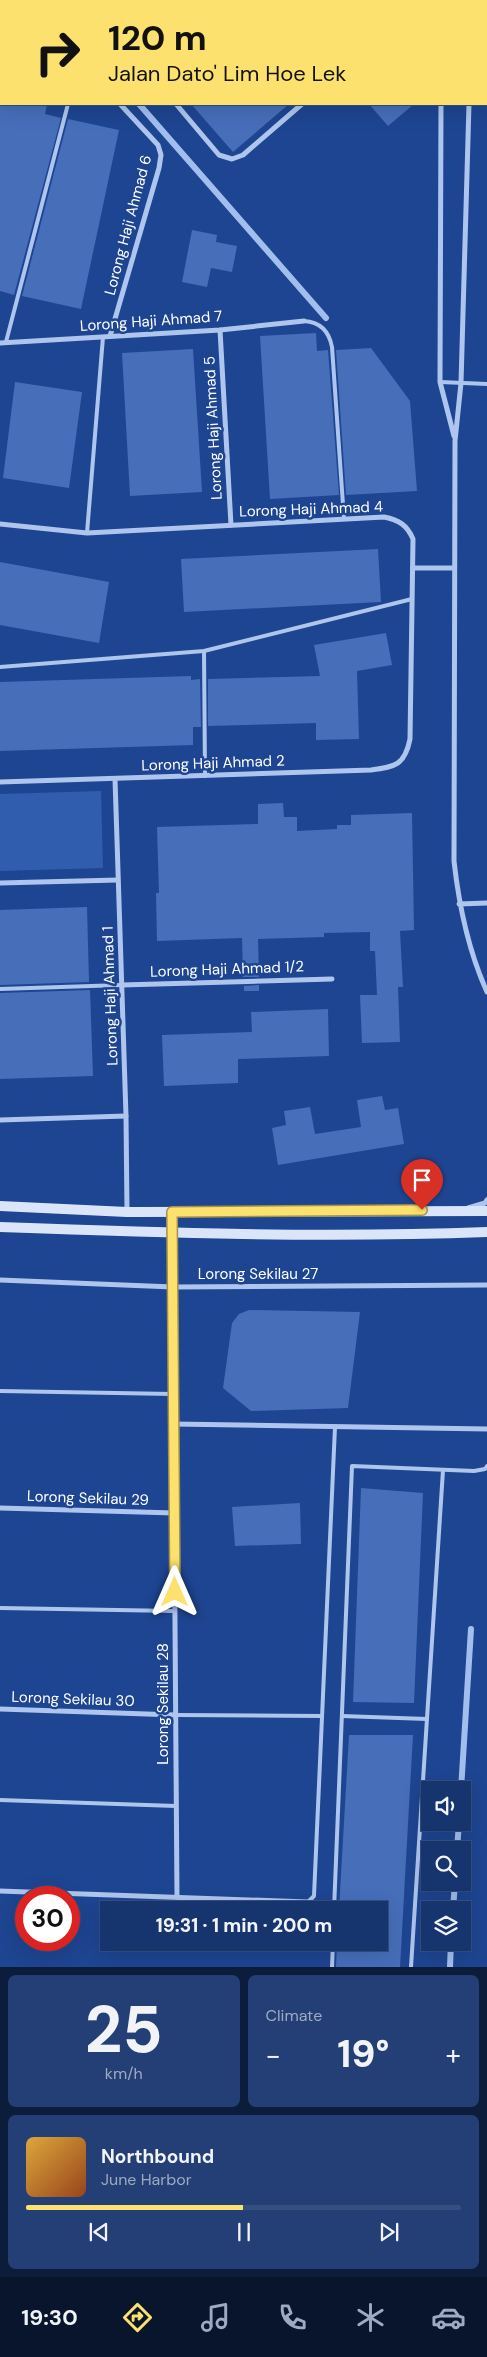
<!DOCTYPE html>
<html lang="en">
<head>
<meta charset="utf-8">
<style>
  body { margin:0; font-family:"DM Sans",sans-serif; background:#233f75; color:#f1f3f6; height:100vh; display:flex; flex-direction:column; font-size:19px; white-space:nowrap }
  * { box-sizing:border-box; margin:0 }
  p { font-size:16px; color:#9eaac2 }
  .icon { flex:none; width:28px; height:28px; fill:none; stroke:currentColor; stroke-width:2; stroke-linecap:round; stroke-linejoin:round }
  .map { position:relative; height:1967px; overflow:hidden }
  .side { display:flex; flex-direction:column; gap:8px; padding:8px; background:#0c1d3c; flex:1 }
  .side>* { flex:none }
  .banner { position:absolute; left:0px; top:0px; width:488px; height:105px; box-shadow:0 5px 20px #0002,0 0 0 1px #354f80; background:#fce16e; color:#111; overflow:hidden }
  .buttons { position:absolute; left:421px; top:1781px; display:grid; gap:10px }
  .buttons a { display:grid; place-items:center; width:50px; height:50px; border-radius:0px; background:#16346d; box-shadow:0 5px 20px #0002,0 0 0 1px #354f80; font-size:25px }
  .speed { position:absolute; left:15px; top:1886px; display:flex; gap:10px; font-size:25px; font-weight:700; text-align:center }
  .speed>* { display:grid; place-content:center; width:65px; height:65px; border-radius:50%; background:#16346d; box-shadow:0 5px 20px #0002,0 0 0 1px #354f80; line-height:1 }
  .speed .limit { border:8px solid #d22; background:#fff; color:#111 }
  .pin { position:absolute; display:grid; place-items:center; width:42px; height:42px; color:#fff; margin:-51px -21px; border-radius:50% 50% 50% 0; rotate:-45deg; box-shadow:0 0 5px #0007 }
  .pin .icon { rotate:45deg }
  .me { position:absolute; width:55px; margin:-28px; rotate:0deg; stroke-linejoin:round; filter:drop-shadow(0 0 4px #0008) }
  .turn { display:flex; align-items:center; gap:18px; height:105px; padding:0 25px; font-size:22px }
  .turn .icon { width:65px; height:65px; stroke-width:2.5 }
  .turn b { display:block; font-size:35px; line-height:42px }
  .big { font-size:38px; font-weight:800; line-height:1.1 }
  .side .widget { flex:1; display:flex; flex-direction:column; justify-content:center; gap:8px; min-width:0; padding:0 18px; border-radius:8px; background:#233f75 }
  .side .dial { align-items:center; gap:0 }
  .dial b { font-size:65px; line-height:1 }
  .song { display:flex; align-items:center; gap:15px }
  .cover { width:60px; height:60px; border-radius:8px; background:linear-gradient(135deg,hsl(40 70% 55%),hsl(20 70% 35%)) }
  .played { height:5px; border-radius:2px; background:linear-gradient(90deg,#fce16e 50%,#354f80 50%) }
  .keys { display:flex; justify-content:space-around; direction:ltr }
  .heat { display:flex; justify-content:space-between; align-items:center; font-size:28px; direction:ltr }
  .side .tiles { flex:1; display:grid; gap:8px; grid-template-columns:1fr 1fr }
  .widget:last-child { grid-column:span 2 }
  .trip { position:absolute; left:100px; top:1901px; width:288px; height:50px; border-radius:0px; background:#16346d; box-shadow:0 5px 20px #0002,0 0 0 1px #354f80; font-weight:800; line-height:50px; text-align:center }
  .tabs { display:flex; height:80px; justify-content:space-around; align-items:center; background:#09152c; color:#9eaac2 }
  .tabs .icon { width:35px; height:35px }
  .tabs .current { color:#fce16e }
  .tabs b { font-size:22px; color:#f1f3f6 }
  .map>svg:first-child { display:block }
  .green { fill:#315daf }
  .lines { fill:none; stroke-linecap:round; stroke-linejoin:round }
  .stream { stroke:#a2beef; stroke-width:6 }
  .building { fill:#466eb9 }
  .lane { stroke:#aec5ee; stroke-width:4 }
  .street { stroke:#aec5ee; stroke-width:5 }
  .secondary { stroke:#dbe5fa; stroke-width:10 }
  .route-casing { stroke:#a49248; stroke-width:12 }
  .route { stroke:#fce16e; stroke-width:9 }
  .labels { text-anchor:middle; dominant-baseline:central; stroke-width:5; stroke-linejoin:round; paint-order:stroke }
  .street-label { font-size:15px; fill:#fff; stroke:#1e4591 }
</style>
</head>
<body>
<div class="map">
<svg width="487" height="1967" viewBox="0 0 487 1967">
  <rect width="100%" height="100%" fill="#1e4591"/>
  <polygon class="green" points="101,791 103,868 0,871 0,794"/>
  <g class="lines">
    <g class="stream">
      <polyline points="48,0 50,1"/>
      <polyline points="139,104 326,318"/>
      <polyline points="461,1790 471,1629"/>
      <polyline points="457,1850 459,1822"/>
      <polyline points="453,1910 455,1882"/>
      <polyline points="450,1967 451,1942"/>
    </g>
  </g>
  <g class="building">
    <polygon points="0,104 47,104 45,114 61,118 14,295 0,291"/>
    <polygon points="191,104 289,104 233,152"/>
    <polygon points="369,104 414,104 388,126"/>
    <polygon points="68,119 119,130 81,309 22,296"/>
    <polygon points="192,230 217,235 216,242 237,246 232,272 211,268 207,287 182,282"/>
    <polygon points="316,333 317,351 328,350 339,495 270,499 260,336"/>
    <polygon points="371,348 410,401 417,491 346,495 336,350"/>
    <polygon points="193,349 202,492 130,496 122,353"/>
    <polygon points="15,382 82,392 69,488 3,478"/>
    <polygon points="378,549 381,602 184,612 181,559"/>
    <polygon points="0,562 109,582 99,643 0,625"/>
    <polygon points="386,633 392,665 357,671 359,739 316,740 316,723 208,726 208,679 320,676 314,645"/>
    <polygon points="191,676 191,680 200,679 201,727 193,727 193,745 0,751 0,682"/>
    <polygon points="283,803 284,817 297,817 297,831 337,829 337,825 351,825 351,815 412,813 414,930 400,931 403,987 398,987 400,1042 362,1043 360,995 377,995 375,951 370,951 370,932 324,933 324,937 258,939 259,977 243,977 242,938 157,941 156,893 159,893 157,827 258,824 258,804"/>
    <polygon points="87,907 89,982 0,985 0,910"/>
    <polygon points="259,985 259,991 244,991 244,986"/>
    <polygon points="90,990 93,1076 0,1079 0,993"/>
    <polygon points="328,1009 329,1056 238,1059 238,1083 164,1086 162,1035 252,1032 251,1012"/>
    <polygon points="382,1096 385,1110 398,1108 404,1144 278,1165 272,1128 286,1125 284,1111 310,1107 315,1134 361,1127 357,1100"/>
    <polygon points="249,1310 360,1312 348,1408 251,1411 223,1388 232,1323 239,1314"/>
    <polygon points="361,1488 423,1493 414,1703 353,1702"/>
    <polygon points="300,1503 301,1544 235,1546 232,1507"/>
    <polygon points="349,1735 413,1735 400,1967 336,1967 337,1942 379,1942 379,1910 339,1910"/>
  </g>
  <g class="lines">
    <g class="lane">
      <path d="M 304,321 C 320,322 329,331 332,347 L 344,519"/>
      <polyline points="6,342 68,104"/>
      <polyline points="440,382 487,384"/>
      <polyline points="87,533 103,337"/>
      <polyline points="204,651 205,776"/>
      <polyline points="0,667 204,651 412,599"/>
      <polyline points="0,989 122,985"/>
      <polyline points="0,1391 173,1394"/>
      <polyline points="0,1608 175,1611"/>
      <polyline points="176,1715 322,1716"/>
      <polyline points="342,1716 427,1719"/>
      <polyline points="0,1800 176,1806"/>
      <polyline points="308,1902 314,1896 335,1427"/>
      <polyline points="334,1910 352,1466 474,1471 485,1469 487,1466"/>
      <polyline points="332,1967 333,1942"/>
      <polyline points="411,1967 443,1470"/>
    </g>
    <g class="street">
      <polyline points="23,0 24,1"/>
      <polyline points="87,0 88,1"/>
      <polyline points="250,0 251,1"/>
      <polyline points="455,0 456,1"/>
      <polyline points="399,1 400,0"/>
      <polyline points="461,1 462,0"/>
      <polyline points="486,19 487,18"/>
      <polyline points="176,104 219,155 232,159 243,155 302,104"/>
      <polyline points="441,104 440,382 454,436"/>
      <path d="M 469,104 L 461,383 L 455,441 L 454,861 C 459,906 468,950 487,992"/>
      <polyline points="220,330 231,525"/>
      <polyline points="110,336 159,168 161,155 158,145 120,104"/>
      <polyline points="0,343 220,330 304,321"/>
      <path d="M 0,524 L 87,533 L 384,517 C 399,520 407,525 413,539 L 410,739 C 405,765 395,767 371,770 L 0,782"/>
      <polyline points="413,568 454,568"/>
      <polyline points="115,779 126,1116 127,1212"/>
      <polyline points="0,883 118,880"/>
      <polyline points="459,904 487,903"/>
      <polyline points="122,985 332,979"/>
      <polyline points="0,1120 126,1116"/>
      <polyline points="468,1208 485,1203 487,1200"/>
      <polyline points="172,1212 177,1897"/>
      <polyline points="0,1280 173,1287 487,1285"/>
      <polyline points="173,1424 487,1429"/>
      <polyline points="0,1508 174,1513"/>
      <polyline points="0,1709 176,1715"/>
      <polyline points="0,1891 308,1902"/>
    </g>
    <g class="secondary">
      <polyline points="0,1206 127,1212 487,1211"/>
      <path d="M 0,1227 C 162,1233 324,1238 487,1232"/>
    </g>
  </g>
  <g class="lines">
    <g class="route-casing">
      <polyline id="route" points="175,1592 172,1212 422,1210"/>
    </g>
    <use href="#route" class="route"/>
  </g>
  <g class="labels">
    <g class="street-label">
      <text transform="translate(128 225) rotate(-75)">Lorong Haji Ahmad 6</text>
      <text transform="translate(151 321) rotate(-4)">Lorong Haji Ahmad 7</text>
      <text transform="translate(213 428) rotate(-93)">Lorong Haji Ahmad 5</text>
      <text transform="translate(311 509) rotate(-2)">Lorong Haji Ahmad 4</text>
      <text transform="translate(213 763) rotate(-2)">Lorong Haji Ahmad 2</text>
      <text transform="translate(227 969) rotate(-2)">Lorong Haji Ahmad 1/2</text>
      <text transform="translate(110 996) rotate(-92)">Lorong Haji Ahmad 1</text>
      <text x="258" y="1274">Lorong Sekilau 27</text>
      <text transform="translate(88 1498) rotate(2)">Lorong Sekilau 29</text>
      <text transform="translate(73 1699) rotate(2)">Lorong Sekilau 30</text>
      <text transform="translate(163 1704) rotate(-90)">Lorong Sekilau 28</text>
    </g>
  </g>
</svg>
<div class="buttons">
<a><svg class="icon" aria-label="sound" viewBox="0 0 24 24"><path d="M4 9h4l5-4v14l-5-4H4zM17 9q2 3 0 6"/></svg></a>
<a><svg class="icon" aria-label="search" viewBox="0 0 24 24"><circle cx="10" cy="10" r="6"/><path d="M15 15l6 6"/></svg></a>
<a><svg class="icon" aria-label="layers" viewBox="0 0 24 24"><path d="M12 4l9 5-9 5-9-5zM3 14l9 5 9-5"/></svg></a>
</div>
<div class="speed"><div class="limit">30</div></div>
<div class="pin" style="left:422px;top:1210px;background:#d93025"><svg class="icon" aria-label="arrive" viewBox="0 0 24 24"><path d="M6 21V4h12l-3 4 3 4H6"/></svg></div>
<svg class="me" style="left:175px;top:1592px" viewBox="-20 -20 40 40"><path d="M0-17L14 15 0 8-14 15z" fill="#fce16e" stroke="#fff" stroke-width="4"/></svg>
<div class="trip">19:31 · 1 min · 200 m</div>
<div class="banner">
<div class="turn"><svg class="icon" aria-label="right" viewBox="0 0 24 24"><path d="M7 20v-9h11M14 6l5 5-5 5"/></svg><div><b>120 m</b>Jalan Dato' Lim Hoe Lek</div></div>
</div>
</div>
<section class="side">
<div class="tiles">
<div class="widget dial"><b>25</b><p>km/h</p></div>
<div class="widget"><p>Climate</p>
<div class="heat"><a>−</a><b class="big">19°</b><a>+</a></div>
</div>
<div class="widget">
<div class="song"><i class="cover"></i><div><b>Northbound</b><p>June Harbor</p></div></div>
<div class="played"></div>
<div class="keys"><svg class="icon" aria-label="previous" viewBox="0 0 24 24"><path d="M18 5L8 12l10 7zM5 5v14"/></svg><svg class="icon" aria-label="pause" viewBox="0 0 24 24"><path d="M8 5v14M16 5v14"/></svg><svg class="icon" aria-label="next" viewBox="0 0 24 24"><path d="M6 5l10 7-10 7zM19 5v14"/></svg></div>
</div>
</div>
</section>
<nav class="tabs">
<b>19:30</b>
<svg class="icon current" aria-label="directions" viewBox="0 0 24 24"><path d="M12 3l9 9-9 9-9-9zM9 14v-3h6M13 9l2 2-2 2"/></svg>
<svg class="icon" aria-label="music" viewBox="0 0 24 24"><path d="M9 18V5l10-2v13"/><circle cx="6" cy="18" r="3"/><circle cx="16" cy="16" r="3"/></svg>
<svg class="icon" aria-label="phone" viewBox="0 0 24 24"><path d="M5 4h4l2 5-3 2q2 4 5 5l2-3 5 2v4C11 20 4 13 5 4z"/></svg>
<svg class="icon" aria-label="climate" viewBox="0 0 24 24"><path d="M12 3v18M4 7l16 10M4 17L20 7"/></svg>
<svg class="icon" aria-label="car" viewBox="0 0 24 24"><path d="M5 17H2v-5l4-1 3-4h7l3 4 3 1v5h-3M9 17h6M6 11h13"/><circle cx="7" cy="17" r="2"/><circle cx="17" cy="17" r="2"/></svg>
</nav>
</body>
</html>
